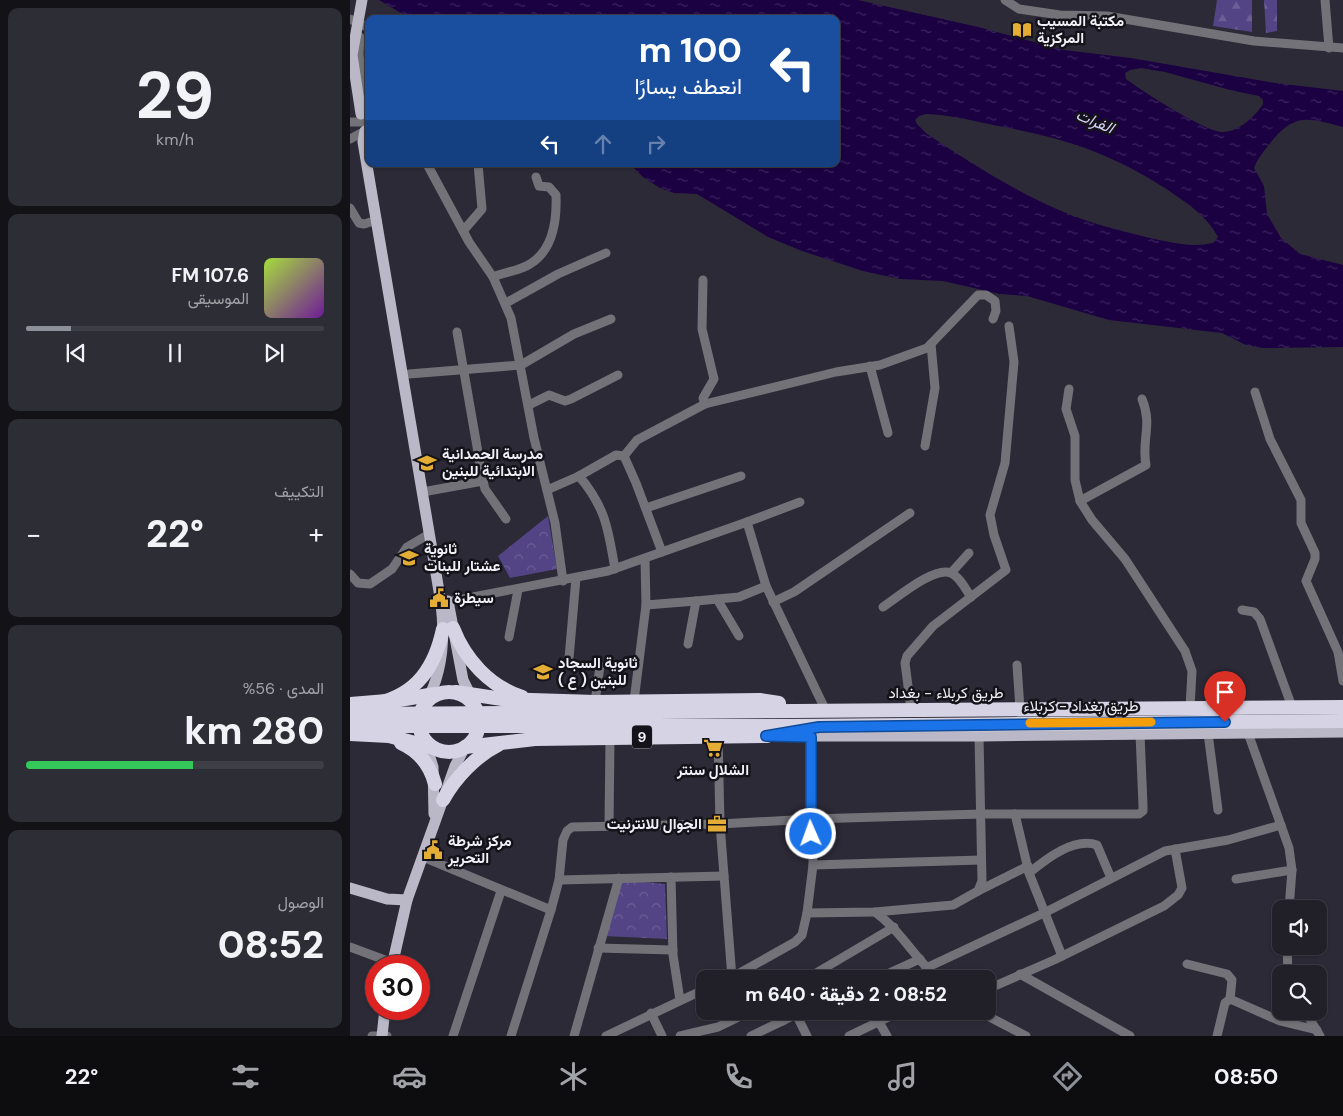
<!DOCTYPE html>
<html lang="ar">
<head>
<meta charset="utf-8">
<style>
  body { margin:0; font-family:"DM Sans",Vazirmatn,sans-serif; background:#2d2d35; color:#f1f3f6; direction:rtl; height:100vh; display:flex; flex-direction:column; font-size:19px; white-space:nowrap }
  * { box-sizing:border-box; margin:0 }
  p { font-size:16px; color:#a2a3a8 }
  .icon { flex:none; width:28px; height:28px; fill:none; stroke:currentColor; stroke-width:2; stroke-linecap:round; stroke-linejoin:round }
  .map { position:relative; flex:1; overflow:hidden; direction:ltr }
  .panel { display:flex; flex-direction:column; gap:8px; padding:8px; background:#121217; width:350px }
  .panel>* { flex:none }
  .top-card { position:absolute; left:15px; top:15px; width:475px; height:152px; border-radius:10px; box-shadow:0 1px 4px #0004,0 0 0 1px #3e3e46; direction:rtl; background:#1a4fa0; color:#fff; overflow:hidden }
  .buttons { position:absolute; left:922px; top:900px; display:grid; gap:10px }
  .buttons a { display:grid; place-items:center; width:55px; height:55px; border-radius:10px; background:#212029; box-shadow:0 1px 4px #0004,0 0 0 1px #3e3e46; font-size:25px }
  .speed { position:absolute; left:15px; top:955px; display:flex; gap:10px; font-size:25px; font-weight:700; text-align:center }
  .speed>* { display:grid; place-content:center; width:65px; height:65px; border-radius:50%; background:#212029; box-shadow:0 1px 4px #0004,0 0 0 1px #3e3e46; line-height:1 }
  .speed .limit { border:8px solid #d22; background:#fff; color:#111 }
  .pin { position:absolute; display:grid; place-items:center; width:42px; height:42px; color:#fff; margin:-51px -21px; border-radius:50% 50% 50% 0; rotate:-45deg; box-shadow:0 0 5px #0007 }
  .pin .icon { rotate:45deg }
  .me { position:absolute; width:55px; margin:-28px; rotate:358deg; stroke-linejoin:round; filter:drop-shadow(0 0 4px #0008) }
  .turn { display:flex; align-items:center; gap:18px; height:105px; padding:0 15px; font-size:22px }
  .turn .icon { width:65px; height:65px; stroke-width:2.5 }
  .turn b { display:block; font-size:35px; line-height:42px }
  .lanes { display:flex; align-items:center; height:48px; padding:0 15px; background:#0003; justify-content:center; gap:25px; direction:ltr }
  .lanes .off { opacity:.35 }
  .big { font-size:38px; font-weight:800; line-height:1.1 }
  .panel .card { flex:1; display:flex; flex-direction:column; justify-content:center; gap:8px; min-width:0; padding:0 18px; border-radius:10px; background:#2d2d35 }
  .panel .dial { align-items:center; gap:0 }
  .dial b { font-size:65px; line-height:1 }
  .song { display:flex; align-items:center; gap:15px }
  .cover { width:60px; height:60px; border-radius:8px; background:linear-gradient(135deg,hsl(80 70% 55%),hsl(280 70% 35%)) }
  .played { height:5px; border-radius:2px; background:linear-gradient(90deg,#8c9099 15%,#3e3e46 15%) }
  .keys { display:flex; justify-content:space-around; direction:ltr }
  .heat { display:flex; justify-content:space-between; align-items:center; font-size:28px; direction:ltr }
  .charge { height:8px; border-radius:4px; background:linear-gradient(90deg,#34c759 56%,#3e3e46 0) }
  .trip { position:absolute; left:346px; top:970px; width:300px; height:50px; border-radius:10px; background:#212029; box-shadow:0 1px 4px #0004,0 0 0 1px #3e3e46; font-weight:800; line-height:50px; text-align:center; direction:rtl }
  .dock { display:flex; height:80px; justify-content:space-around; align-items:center; background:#0d0d10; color:#a2a3a8 }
  .dock .icon { width:35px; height:35px }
  .dock .selected { color:#8c9099 }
  .dock b { font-size:22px; color:#f1f3f6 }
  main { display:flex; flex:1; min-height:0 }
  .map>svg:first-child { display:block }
  .forest { fill:url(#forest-firs) }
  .park { fill:url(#park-crowns) }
  .water { fill:url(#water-ripples); fill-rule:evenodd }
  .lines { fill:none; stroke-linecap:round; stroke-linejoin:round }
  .minor { stroke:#737279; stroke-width:9 }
  .major { stroke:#bab8c6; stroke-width:11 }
  .highway { stroke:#d6d4e4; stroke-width:14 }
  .major-bridge { stroke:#bab8c6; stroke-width:11 }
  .highway-bridge { stroke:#d6d4e4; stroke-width:14 }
  .route-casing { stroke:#114b97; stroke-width:12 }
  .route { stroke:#1a73e8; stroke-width:9 }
  .slow { stroke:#f59e0b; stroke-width:9 }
  .labels { text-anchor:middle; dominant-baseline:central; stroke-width:5; stroke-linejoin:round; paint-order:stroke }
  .shield { fill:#141319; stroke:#afaeb6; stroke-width:1 }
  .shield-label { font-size:14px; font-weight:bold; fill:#f1f0f9 }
  .poi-label { font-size:15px; font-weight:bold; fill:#f1f0f9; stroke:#141319; text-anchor:start }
  .street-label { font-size:15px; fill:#f1f0f9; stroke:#141319 }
  .water-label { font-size:16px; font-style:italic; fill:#d6d0f9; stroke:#141319 }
</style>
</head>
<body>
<main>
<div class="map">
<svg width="993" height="1036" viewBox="0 0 993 1036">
  <defs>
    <pattern id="forest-firs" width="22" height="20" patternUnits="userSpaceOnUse" patternTransform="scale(1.25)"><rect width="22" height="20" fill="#534485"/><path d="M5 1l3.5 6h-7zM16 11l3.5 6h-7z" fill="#6c5f97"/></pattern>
    <pattern id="park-crowns" width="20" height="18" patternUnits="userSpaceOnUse" patternTransform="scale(1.25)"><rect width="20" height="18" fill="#534485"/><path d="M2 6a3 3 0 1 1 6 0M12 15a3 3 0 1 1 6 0" fill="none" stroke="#6c5f97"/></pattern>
    <pattern id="water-ripples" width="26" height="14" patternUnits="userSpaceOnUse" patternTransform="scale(1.25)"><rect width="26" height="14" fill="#1b0042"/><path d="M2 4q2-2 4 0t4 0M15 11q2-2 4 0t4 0" fill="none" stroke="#3d265e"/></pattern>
  </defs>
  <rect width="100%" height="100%" fill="#2c2a37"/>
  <g class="forest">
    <polygon points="867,0 902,0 902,32 863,26"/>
    <polygon points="914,0 927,0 927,31 916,33"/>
  </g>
  <g class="park">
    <polygon points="198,516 207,569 160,578 148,556"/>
    <polygon points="272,880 315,884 317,939 254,936"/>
  </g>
  <path class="water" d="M 29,0 L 508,0 L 628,27 L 714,50 L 781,58 L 925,83 L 993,91 L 993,127 C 960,118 945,112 921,142 C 915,150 907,159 904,168 L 914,186 L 917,214 L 931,238 L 950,254 L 993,265 L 993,347 L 913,348 L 896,345 L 872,333 L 759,320 L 677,296 L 650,294 L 593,281 L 550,279 L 513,271 L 452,251 L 418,237 L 347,194 L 324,193 L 310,188 L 293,177 L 280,164 L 486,164 L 486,19 L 61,19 ZM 791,68 L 815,72 L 880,90 L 909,96 L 913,100 L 913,104 C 905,117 888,132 873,132 C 855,132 792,91 776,79 L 775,73 L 780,70 ZM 576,114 C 601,115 624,121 648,126 C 715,138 761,153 818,190 C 837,203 857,216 868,237 L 863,243 C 841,248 818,242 796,237 C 767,230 736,222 709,210 C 663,190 619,162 577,134 L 567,124 L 565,120 L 569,116 Z"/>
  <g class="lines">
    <g class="minor">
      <polyline points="655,0 669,9 710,15 757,16 904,41 993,48"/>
      <polyline points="975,0 979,48"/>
      <polyline points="0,19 19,28"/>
      <polyline points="10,37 9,54 14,99"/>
      <polyline points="0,122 13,122"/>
      <polyline points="0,139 15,131"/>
      <polyline points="77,164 119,242 143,277 161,318 184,438 205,523 213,581"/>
      <polyline points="0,208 9,223 14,224 27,220"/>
      <polyline points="113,231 132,209 128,164"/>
      <path d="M 143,277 C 154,272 170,271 180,264 C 203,250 207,220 206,195 L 199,187 L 189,186 L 186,177"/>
      <polyline points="353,280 352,329 364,379 353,398 355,404"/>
      <polyline points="156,303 208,274 256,253"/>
      <polyline points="107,332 133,481 135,489 156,519"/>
      <polyline points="520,366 538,433"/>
      <polyline points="59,374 171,365 224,334 261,319"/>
      <polyline points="719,389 716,409 725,436 725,480 730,501 742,520 775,559 835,651 842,671 840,708"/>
      <polyline points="905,392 920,439 951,500 951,523 965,553 965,559 956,581 988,652 993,681"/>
      <polyline points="179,405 199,395 215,401 221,399 268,375"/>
      <polyline points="575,446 585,388 581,344"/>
      <polyline points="274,456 287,440 355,404 486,372 530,365 577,348 628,295 636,295 645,301 646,311 643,319"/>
      <path d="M 229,476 C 256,508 258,529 265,569"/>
      <polyline points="197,490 229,476 266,455 274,456 286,483 312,552"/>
      <polyline points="78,491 133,481"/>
      <path d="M 730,501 L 796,465 C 791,440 803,426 792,399"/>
      <polyline points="450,502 397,522 416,586 475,709"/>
      <polyline points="296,508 391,476"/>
      <polyline points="601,573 619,553"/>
      <polyline points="0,574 8,583 20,584 42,569 57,547 79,534"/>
      <polyline points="367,599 389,636"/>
      <polyline points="423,602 444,592 560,513"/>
      <polyline points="92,603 258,571 397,522"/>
      <polyline points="296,605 346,601"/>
      <path d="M 533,607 C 547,598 584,566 601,573 C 610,577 616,590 621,597"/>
      <polyline points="892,610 904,612 910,619 942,707"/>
      <polyline points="159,637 168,590"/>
      <polyline points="338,644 346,601 389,597 416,586"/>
      <polyline points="219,658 226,578"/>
      <polyline points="667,665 670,709"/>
      <polyline points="284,701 296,605 295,560"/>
      <polyline points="245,702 250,666"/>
      <polyline points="561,709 555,663 557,656 583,626 656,570 644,535 640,515 655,463 664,362 659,326"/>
      <polyline points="858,733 868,810"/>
      <polyline points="898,733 939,848 942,870 939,909"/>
      <polyline points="368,736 370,824 382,978"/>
      <polyline points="665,814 679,873 712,956"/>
      <polyline points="259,826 260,738"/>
      <polyline points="73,857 201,910"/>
      <polyline points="463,865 631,860"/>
      <path d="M 679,873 C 696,859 724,837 747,845 L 761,878"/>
      <polyline points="321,877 323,955 330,1000"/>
      <polyline points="886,879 942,870"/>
      <polyline points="209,880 374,876"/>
      <polyline points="628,891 678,866"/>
      <path d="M 525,912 C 550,930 565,958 588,979"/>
      <polyline points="457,913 463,865 461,737"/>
      <polyline points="937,946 938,974"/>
      <polyline points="0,947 43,963"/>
      <polyline points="248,948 323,950"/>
      <polyline points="837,964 877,974 882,980 880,999"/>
      <polyline points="576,968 696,912 815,851 878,840 931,825"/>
      <polyline points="400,969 407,979"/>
      <polyline points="670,974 780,1036"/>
      <polyline points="379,979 445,942 452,935 457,913 525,912 603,905 628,891 632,881 629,736"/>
      <polyline points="456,979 544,927"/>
      <polyline points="526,979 570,959"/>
      <polyline points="638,989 704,960 814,906 828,895 832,888 825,849"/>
      <polyline points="427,1011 433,1021"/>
      <polyline points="628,1011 676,1036"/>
      <polyline points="955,1011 970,1036"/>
      <polyline points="301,1013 312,1036"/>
      <polyline points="446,1014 457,1036"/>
      <polyline points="529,1022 537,1036"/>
      <polyline points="22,1036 37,1036"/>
      <polyline points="103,1036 151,891"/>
      <polyline points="161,1036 201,910 209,880 213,840 217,831 222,827 370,824 461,819 632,814 789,814 793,811 793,806 790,734"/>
      <polyline points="224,1036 269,878"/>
      <polyline points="256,1036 355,989"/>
      <polyline points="330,1036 368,1027 401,1011"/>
      <polyline points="401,1036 453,1011"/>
      <polyline points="499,1036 551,1011"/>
      <polyline points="867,1036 875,1003 880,999 930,1021 967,1030"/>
    </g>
    <g class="major">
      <path d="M 15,131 L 13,142 L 91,603 C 95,637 93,674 75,704"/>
      <polyline points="98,601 113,680 126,707"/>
      <polyline points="73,735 83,767 84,814"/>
      <polyline points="416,736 629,736 993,732"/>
      <polyline points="0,888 37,899 57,900"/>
      <polyline points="42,966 57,900 105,766 115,747"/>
      <polyline points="32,1036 35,1009"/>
    </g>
    <g class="highway">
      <path d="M 103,628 C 115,659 139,686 172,697"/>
      <polyline points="106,692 152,699 245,702 410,700 429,703"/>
      <circle cx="99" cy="722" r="30"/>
      <path d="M 28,703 C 67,694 85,667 93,629"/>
      <polyline points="0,704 49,700 85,694"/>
      <polyline points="307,712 993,707"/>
      <path d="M 308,726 C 536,727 765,722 993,721"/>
      <polyline points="0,734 39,736 84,748"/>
      <path d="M 51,743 C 69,751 80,765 85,784"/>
      <polyline points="115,747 185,739 417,736"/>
      <path d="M 93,800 C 105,778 126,756 148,745"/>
    </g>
    <polyline class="major-bridge" points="11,114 2,55 12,0"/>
    <g class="highway-bridge">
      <polyline points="0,714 307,712"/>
      <polyline points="0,726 308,726"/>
    </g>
  </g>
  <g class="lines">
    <g class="route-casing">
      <polyline id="route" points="461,834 461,737 416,736 469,727 875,722"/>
    </g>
    <use href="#route" class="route"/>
    <polyline class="slow" points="680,723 801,722"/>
  </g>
  <defs>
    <g id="library-bare" transform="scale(1.5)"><path d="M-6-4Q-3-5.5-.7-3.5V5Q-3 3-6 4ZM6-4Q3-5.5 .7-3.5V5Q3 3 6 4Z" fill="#e4ad35" stroke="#141319" stroke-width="2.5" paint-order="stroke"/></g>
    <g id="school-bare" transform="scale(1.5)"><path d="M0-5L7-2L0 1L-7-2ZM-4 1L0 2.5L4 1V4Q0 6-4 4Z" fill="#e4ad35" stroke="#141319" stroke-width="2.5" paint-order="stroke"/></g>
    <g id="civic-bare" transform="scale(1.5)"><path d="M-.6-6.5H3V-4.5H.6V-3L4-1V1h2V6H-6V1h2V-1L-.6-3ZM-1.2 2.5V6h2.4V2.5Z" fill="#e4ad35" stroke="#141319" stroke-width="2.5" paint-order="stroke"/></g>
    <g id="supermarket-bare" transform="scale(1.5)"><path d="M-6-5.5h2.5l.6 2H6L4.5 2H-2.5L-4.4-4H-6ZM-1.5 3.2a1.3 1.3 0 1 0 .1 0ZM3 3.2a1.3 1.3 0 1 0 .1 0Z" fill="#e4ad35" stroke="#141319" stroke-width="2.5" paint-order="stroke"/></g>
    <g id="office-bare" transform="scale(1.5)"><path d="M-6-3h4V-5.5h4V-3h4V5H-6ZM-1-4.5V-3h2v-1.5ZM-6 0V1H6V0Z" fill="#e4ad35" stroke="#141319" stroke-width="2.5" paint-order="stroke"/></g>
  </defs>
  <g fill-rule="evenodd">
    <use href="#library-bare" x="672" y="30"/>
    <use href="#school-bare" x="77" y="463"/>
    <use href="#school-bare" x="59" y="558"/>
    <use href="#civic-bare" x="89" y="598"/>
    <use href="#school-bare" x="193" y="672"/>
    <use href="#supermarket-bare" x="363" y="748"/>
    <use href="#office-bare" x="367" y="824"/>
    <use href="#civic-bare" x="83" y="850"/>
  </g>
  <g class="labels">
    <rect class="shield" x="282" y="725.5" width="20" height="23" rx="4"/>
    <g class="shield-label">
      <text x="292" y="737">9</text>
    </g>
    <g class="poi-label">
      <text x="687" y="21">مكتبة المسيب<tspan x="687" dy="17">المركزية</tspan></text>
      <text x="92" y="454">مدرسة الحمدانية<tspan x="92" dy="17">الابتدائية للبنين</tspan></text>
      <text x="74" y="549">ثانوية<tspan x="74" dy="17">عشتار للبنات</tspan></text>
      <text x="104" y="598">سيطرة</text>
      <text x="208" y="663">ثانوية السجاد<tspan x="208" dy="17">( ع ) للبنين</tspan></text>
      <text x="363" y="770" text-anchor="middle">الشلال سنتر</text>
      <text x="352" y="824" text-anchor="end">الجوال للانترنيت</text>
      <text x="98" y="841">مركز شرطة<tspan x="98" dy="17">التحرير</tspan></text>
    </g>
    <g class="street-label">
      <text x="596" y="693">طريق كربلاء - بغداد</text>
      <text x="731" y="706">طريق بغداد - كربلاء</text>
    </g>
    <g class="water-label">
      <text transform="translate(745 121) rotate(23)">الفرات</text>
    </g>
  </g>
</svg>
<div class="buttons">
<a><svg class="icon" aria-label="sound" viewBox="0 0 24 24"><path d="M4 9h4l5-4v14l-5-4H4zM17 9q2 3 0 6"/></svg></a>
<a><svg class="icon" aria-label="search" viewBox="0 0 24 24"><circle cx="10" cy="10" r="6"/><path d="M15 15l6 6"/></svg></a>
</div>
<div class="speed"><div class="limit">30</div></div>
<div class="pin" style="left:875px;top:722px;background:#d93025"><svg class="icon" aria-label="arrive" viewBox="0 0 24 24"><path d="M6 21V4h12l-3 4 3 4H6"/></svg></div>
<svg class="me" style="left:461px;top:834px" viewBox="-20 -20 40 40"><circle r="17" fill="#1a73e8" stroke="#fff" stroke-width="3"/><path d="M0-11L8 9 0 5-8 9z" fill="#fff"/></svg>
<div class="trip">08:52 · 2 دقيقة · 640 m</div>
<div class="top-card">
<div class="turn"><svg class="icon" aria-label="left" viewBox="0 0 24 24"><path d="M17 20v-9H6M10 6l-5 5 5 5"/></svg><div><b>100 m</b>انعطف يسارًا</div></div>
<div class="lanes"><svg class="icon" aria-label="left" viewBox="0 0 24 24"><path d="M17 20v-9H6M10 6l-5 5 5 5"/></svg><svg class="icon off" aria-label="ahead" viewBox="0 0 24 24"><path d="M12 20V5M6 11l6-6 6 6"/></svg><svg class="icon off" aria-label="right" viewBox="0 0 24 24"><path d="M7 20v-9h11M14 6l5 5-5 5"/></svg></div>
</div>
</div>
<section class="panel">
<div class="card dial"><b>29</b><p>km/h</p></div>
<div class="card">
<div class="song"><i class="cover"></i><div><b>107.6 FM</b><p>الموسيقى</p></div></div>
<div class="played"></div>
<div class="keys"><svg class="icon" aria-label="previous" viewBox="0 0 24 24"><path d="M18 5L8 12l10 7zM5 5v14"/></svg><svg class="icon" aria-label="pause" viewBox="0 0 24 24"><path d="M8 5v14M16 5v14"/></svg><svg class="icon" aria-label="next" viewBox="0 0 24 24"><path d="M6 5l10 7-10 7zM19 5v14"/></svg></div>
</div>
<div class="card"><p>التكييف</p>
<div class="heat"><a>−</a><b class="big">22°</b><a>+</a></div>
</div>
<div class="card"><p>المدى · 56%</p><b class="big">280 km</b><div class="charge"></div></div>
<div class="card"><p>الوصول</p><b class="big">08:52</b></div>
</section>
</main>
<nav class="dock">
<b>08:50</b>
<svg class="icon selected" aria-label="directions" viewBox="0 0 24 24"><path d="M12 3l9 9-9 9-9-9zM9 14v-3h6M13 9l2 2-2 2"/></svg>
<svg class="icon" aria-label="music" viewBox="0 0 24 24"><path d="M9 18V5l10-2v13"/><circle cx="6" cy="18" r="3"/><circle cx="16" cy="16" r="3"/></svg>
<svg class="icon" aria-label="phone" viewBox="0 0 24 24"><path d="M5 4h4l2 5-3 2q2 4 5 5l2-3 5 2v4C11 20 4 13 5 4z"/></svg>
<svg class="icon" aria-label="climate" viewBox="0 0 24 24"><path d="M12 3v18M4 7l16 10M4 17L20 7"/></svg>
<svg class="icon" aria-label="car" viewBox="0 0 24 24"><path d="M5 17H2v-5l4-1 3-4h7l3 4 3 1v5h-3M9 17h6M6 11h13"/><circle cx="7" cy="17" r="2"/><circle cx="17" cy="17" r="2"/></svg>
<svg class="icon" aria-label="filters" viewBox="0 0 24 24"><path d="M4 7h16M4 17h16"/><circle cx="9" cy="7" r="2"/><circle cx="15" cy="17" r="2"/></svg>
<b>22°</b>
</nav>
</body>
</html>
